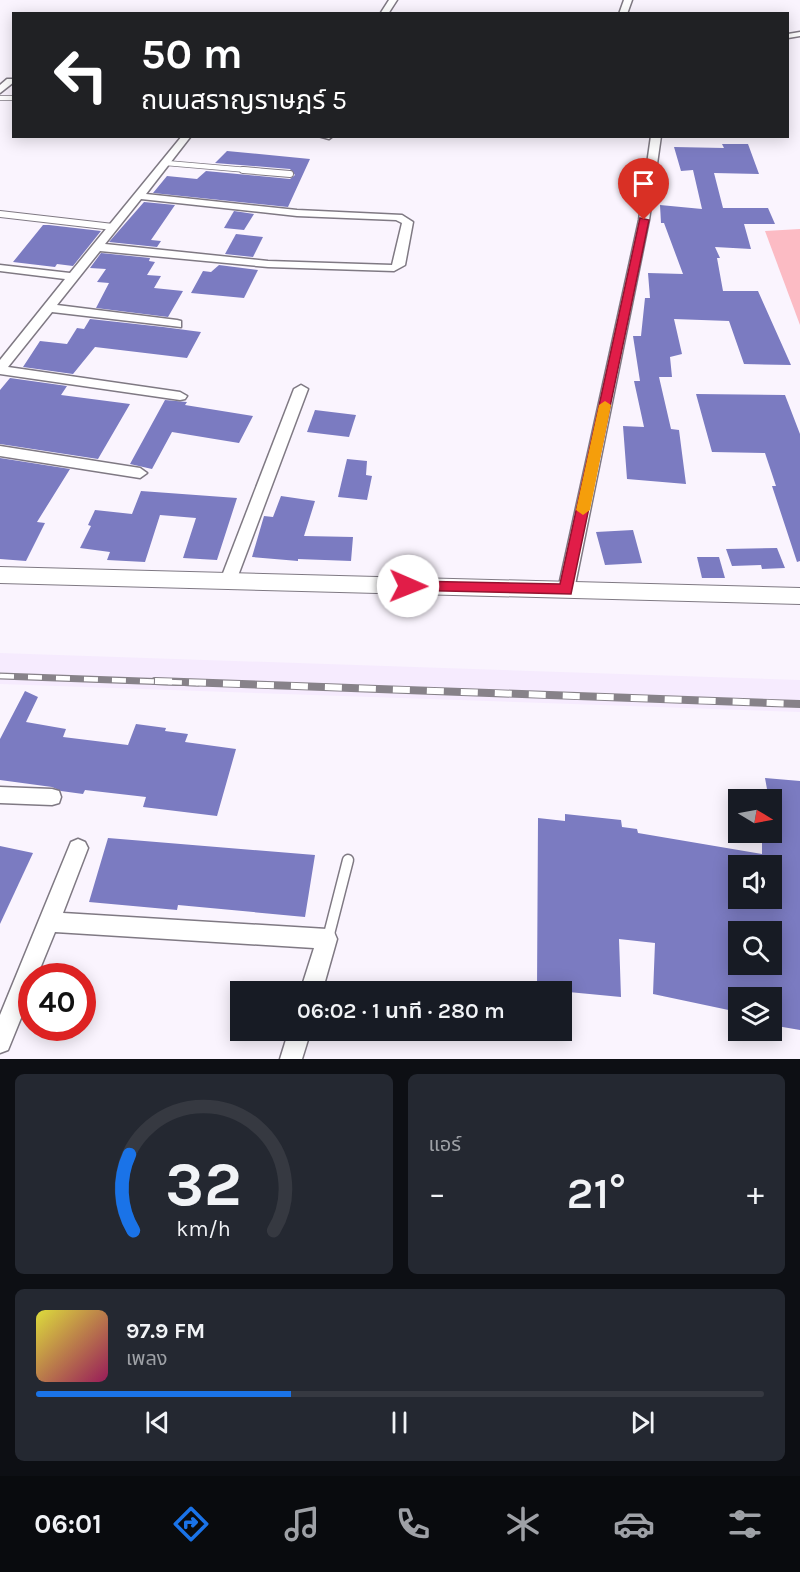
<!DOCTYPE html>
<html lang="th">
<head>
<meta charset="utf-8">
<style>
  body { margin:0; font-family:Karla,"Noto Sans Thai",sans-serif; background:#242831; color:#f1f3f6; height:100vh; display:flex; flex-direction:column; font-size:22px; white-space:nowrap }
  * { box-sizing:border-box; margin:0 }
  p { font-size:20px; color:#9ea1a6 }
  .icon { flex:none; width:33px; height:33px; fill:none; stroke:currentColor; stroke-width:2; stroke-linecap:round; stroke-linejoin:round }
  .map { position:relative; height:1059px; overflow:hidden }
  .sheet { display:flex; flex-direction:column; gap:15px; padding:15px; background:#0d0f14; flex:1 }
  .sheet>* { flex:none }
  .hud { position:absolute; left:12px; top:12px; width:777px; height:126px; border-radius:0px; box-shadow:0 3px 15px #0003; background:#202124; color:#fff; overflow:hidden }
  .needle { width:39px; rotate:100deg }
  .buttons { position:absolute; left:728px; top:789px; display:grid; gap:12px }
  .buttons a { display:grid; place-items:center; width:54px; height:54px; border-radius:0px; background:#171b24; box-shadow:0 3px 15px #0003; font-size:30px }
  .speed { position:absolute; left:18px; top:963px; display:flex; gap:12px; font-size:30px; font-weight:700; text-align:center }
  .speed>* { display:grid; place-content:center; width:78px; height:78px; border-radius:50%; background:#171b24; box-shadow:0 3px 15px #0003; line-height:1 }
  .speed .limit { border:9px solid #d22; background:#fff; color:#111 }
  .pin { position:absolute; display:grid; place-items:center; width:51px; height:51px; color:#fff; margin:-62px -26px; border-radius:50% 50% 50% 0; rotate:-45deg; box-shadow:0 0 6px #0007 }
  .pin .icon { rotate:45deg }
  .me { position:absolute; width:66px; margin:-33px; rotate:91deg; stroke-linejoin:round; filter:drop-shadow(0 0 4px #0008) }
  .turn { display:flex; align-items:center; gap:21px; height:126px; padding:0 30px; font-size:27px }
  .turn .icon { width:78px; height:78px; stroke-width:2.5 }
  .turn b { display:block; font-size:42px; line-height:51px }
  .big { font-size:45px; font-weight:600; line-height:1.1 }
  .sheet .card { flex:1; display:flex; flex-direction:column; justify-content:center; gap:9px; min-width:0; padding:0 21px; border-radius:9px; background:#242831 }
  .sheet .dial { align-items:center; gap:0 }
  .dial svg { height:156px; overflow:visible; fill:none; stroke:#363941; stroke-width:7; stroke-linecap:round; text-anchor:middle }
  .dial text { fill:#f1f3f6; stroke:none }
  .song { display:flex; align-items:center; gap:18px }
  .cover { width:72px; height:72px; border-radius:9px; background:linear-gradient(135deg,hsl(60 70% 55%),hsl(330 70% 35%)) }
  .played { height:6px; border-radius:3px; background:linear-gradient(90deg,#1a73e8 35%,#363941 35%) }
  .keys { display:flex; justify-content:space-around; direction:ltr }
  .heat { display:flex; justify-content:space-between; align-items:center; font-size:33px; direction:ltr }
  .sheet .tiles { flex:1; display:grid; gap:15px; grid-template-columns:1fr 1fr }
  .card:last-child { grid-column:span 2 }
  .trip { position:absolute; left:230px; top:981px; width:342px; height:60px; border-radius:0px; background:#171b24; box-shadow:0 3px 15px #0003; font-weight:600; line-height:60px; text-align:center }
  .menu { display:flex; height:96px; justify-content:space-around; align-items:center; background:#090b0e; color:#9ea1a6 }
  .menu .icon { width:42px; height:42px }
  .menu .current { color:#1a73e8 }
  .menu b { font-size:27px; color:#f1f3f6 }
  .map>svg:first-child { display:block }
  .built { fill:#f6ebfe }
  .green { fill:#fcbbc4 }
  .building { fill:#7b7bc1; fill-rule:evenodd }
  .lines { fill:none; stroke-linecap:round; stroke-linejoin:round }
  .service-far2-casing { stroke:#7f7983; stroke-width:6 }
  .service-far1-casing { stroke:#7f7983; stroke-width:8 }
  .service-casing { stroke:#7f7983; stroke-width:13 }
  .minor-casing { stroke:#7f7983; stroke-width:3 }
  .tertiary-casing { stroke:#7f7983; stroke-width:2 }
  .service-far2 { stroke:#fff; stroke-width:4.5 }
  .service-far1 { stroke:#fff; stroke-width:6 }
  .service { stroke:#fff; stroke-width:10 }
  .minor { fill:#fff; fill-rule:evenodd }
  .tertiary { fill:#fff; fill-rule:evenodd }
  .rail-far1-casing { stroke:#878289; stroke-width:7 }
  .rail-casing { stroke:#878289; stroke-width:8 }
  .rail-far1 { stroke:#fff; stroke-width:4.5; stroke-dasharray:14; stroke-linecap:butt }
  .rail { stroke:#fff; stroke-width:6; stroke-dasharray:17; stroke-linecap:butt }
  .route { fill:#e11d48; stroke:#92132f; stroke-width:1.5 }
  .slow { fill:#f59e0b }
</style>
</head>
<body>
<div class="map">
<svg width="800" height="1059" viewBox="0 0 800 1059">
  <rect width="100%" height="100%" fill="#faf4fe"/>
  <polygon class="built" points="0,653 800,680 800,712 0,684"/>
  <polygon class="green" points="800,229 800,325 765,231"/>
  <g class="building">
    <polygon points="722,144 748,144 759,174 714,173 723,208 768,208 775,224 744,224 751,249 715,247 720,258 717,258 723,291 758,291 791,365 744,364 729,321 674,319 682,354 670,357 672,377 659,377 671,429 679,430 686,484 627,479 623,426 644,427 634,381 640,381 633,336 641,336 645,298 650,298 648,273 683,274 664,223 661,223 660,205 702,209 693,170 681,171 674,147 724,148"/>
    <polygon points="227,151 310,159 288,207 153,193 167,176 197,179 206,171 290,179 295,175 290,169 215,163"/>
    <polygon points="144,202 175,205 151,240 161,241 157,247 109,242"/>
    <polygon points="234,211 254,214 244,230 224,228"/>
    <polygon points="43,225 49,225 101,231 73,266 57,264 55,267 13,262"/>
    <polygon points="236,234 263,237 253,257 225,254"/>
    <polygon points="101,253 150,258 149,261 155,262 147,275 161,276 154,288 183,291 168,317 96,308 109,283 97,282 106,269 90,268"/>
    <polygon points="219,265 258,270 244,298 191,293 203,271 211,272"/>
    <polygon points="90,319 163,327 201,332 187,358 95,347 73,374 23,367 40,341 67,344 77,328 84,329"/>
    <polygon points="10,378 67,386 61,395 130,404 98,459 0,444 0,390"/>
    <polygon points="696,394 785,395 800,434 800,561 797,562 772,486 776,486 765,453 712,452"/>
    <polygon points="165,400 187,402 185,405 253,416 239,443 172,432 152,469 130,464"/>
    <polygon points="315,410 356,415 349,437 307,432"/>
    <polygon points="0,458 70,469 37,522 45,523 26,561 0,559"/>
    <polygon points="347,459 367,461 366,475 372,476 367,500 338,497"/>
    <polygon points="141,491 237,498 217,560 183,558 196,518 160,515 145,562 107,560 110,552 80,548 91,526 88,525 95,510 132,514"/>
    <polygon points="281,496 315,501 304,536 353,537 351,561 298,559 298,561 252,557 264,516 273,517"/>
    <polygon points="633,530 642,563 605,565 596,532"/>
    <polygon points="777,548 785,568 762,569 761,565 732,566 726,549"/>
    <polygon points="697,557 719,557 725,578 702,578"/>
    <polygon points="25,691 38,697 26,722 66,729 63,737 128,745 136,724 166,728 165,731 188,734 185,742 236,749 217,816 143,807 146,797 85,790 83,794 61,791 52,787 0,780 0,739"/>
    <path d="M 765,778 L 800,781 L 800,1030 L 771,1025 L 771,998 L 738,998 L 738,1012 L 653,994 L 655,943 L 619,939 L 621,997 L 537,989 L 538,818 L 565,821 L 565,814 L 621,820 L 622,827 L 637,829 L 638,833 L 762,854 L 762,835 L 775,838 L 771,800 L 769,800 ZM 738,866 L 771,866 L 771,898 L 738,898 ZM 738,932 L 771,932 L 771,964 L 738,964 Z"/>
    <polygon points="108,838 315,855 305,917 178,905 177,910 89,902"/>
    <polygon points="0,846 33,853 0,924"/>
  </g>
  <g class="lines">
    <g class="service-far2-casing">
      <g id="service-far2">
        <polyline points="0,98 14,98"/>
        <polyline points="166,163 260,171"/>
      </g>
    </g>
    <g class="service-far1-casing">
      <g id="service-far1">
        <polyline points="243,170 290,174"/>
        <polyline points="0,214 113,227"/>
      </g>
    </g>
    <g class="service-casing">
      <polyline id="service" points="328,938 348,860"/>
    </g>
    <g class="minor-casing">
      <g id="minor">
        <polygon points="389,0 397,0 388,14 380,14"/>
        <polygon points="624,0 632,0 627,14 619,14"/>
        <polygon points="800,32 800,36 788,38 788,34"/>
        <polygon points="7,79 13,79 14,82 0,93 0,85"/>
        <path d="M 182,136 L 191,136 L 146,194 L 297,210 L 402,215 L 413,222 L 405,265 L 394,271 L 268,267 L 100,251 L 57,305 L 177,320 L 181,321 L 181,327 L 52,312 L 8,367 L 180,392 L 187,396 L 185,399 L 180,400 L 0,374 L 0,360 L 65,279 L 0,271 L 0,265 L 70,273 ZM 141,199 L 297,216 L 396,220 L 402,223 L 392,265 L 268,261 L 105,244 Z"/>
        <polygon points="318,136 333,136 329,139"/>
        <polygon points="651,136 661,136 649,220 574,590 572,594 560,594 558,590 639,220"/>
        <polygon points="301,385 308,389 236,581 234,585 222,585 220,581 294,389"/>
        <polygon points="0,446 140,468 147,473 140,478 0,456"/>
        <polygon points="0,787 52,789 59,791 61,797 59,803 52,805 0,803"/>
        <polygon points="78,839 85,842 88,848 63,913 327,929 334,932 337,939 322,992 300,992 314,948 55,932 37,976 32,976 32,991 8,1050 0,1053 0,1015 71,842"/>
        <polygon points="289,1030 311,1030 302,1059 280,1059"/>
      </g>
    </g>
    <g class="tertiary-casing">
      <polygon id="tertiary" points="0,567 800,588 800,604 0,583"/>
    </g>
    <use href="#service-far2" class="service-far2"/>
    <use href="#service-far1" class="service-far1"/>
    <use href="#service" class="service"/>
    <use href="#minor" class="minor"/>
    <use href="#tertiary" class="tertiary"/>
    <g class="rail-far1-casing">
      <polyline id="rail-far1" points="0,676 198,683"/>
    </g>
    <g class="rail-casing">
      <polyline id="rail" points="155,681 800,704"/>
    </g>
    <use href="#rail-far1" class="rail-far1"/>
    <use href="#rail" class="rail"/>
  </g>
  <polygon class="route" points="640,218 649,220 571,594 403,590 401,586 403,582 408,581 560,584"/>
  <polygon class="slow" points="605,401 611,405 590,510 583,515 576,510 599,405"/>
</svg>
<div class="buttons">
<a><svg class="needle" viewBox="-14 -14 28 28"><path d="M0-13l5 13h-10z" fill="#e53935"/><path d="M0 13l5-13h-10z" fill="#9ea1a6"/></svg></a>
<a><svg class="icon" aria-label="sound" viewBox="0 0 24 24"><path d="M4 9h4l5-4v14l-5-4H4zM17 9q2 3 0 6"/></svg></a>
<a><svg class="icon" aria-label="search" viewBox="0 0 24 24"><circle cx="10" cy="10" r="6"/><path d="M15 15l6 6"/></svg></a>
<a><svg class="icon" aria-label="layers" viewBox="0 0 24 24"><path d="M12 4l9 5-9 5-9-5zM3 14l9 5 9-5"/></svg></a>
</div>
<div class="speed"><div class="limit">40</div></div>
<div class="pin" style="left:644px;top:220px;background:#d93025"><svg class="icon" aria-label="arrive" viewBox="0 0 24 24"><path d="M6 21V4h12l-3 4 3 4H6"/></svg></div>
<svg class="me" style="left:408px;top:586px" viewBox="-20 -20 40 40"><circle r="19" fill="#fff"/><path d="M0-13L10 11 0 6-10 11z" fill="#e11d48"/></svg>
<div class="trip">06:02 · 1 นาที · 280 m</div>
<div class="hud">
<div class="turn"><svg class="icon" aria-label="left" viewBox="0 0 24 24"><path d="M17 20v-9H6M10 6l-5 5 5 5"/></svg><div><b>50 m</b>ถนนสราญราษฎร์ 5</div></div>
</div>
</div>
<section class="sheet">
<div class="tiles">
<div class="card dial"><svg viewBox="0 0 100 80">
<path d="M14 69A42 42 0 1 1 86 69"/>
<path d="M14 69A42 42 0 0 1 12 30" stroke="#1a73e8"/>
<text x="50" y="56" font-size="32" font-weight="700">32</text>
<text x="50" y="72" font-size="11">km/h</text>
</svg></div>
<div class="card"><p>แอร์</p>
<div class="heat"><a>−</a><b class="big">21°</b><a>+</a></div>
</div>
<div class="card">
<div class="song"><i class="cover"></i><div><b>97.9 FM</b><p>เพลง</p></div></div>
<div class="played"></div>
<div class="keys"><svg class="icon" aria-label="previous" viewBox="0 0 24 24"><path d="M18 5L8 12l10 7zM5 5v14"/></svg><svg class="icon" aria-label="pause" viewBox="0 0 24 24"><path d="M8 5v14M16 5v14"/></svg><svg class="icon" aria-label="next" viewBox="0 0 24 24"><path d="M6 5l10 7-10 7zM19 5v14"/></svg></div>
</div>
</div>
</section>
<nav class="menu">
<b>06:01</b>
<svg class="icon current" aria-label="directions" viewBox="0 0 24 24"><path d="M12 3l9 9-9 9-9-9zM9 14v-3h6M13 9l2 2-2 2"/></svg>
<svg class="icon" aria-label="music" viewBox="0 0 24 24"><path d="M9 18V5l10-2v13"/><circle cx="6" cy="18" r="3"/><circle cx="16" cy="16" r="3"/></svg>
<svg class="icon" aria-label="phone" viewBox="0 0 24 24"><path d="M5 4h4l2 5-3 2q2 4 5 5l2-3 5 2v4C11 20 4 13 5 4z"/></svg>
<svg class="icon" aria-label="climate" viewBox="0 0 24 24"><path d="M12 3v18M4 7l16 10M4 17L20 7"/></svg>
<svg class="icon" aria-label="car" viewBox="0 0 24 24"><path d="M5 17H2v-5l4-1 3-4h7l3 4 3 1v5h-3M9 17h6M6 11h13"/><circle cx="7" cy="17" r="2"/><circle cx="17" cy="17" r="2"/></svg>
<svg class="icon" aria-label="filters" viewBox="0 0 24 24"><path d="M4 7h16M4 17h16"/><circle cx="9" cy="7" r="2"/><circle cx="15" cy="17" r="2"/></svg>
</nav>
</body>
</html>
